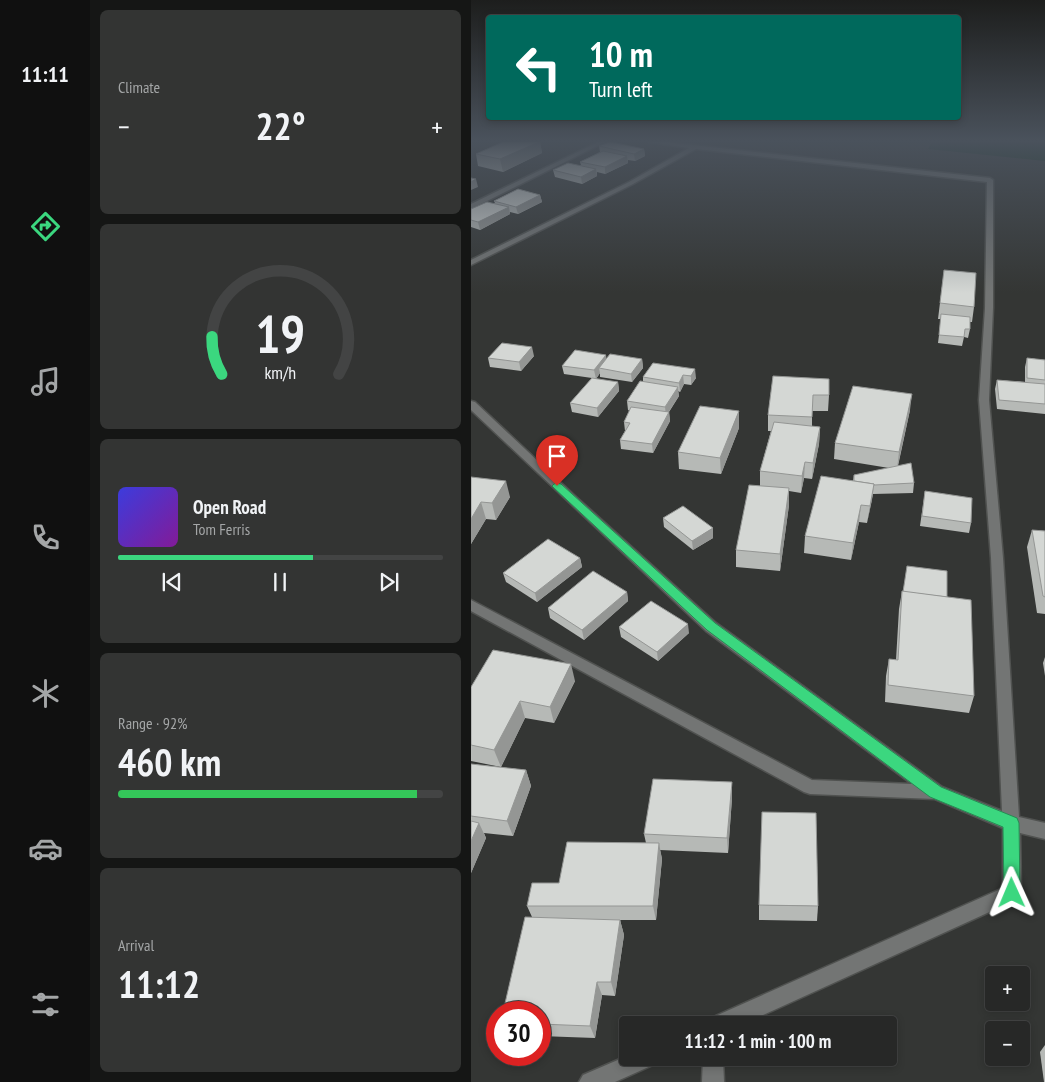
<!DOCTYPE html>
<html lang="en">
<head>
<meta charset="utf-8">
<style>
  body { margin:0; font-family:"PT Sans Narrow",sans-serif; background:#333433; color:#f1f3f6; height:100vh; display:flex; flex-direction:column; font-size:19px; white-space:nowrap }
  * { box-sizing:border-box; margin:0 }
  p { font-size:16px; color:#a4a6a7 }
  .icon { flex:none; width:28px; height:28px; fill:none; stroke:currentColor; stroke-width:2; stroke-linecap:round; stroke-linejoin:round }
  .map { position:relative; flex:1; overflow:hidden }
  .panel { display:flex; flex-direction:column; gap:10px; padding:10px; background:#151615; width:381px }
  .panel>* { flex:none }
  .banner { position:absolute; left:15px; top:15px; width:475px; height:105px; border-radius:5px; box-shadow:0 2px 8px #0003,0 0 0 1px #434444; background:#00695c; color:#fff; overflow:hidden }
  .fabs { position:absolute; left:514px; top:966px; display:grid; gap:10px }
  .fabs a { display:grid; place-items:center; width:45px; height:45px; border-radius:5px; background:#272827; box-shadow:0 2px 8px #0003,0 0 0 1px #434444; font-size:25px }
  .speed { position:absolute; left:15px; top:1001px; display:flex; gap:10px; font-size:25px; font-weight:700; text-align:center }
  .speed>* { display:grid; place-content:center; width:65px; height:65px; border-radius:50%; background:#272827; box-shadow:0 2px 8px #0003,0 0 0 1px #434444; line-height:1 }
  .speed .limit { border:8px solid #d22; background:#fff; color:#111 }
  .pin { position:absolute; display:grid; place-items:center; width:42px; height:42px; color:#fff; margin:-51px -21px; border-radius:50% 50% 50% 0; rotate:-45deg; box-shadow:0 0 5px #0007 }
  .pin .icon { rotate:45deg }
  .me { position:absolute; width:55px; margin:-28px; rotate:359deg; stroke-linejoin:round; filter:drop-shadow(0 0 4px #0008) }
  .turn { display:flex; align-items:center; gap:18px; height:105px; padding:0 20px; font-size:22px }
  .turn .icon { width:65px; height:65px; stroke-width:2.5 }
  .turn b { display:block; font-size:35px; line-height:42px }
  .big { font-size:38px; font-weight:700; line-height:1.1 }
  .panel .tile { flex:1; display:flex; flex-direction:column; justify-content:center; gap:8px; min-width:0; padding:0 18px; border-radius:8px; background:#333433 }
  .panel .dial { align-items:center; gap:0 }
  .dial svg { height:130px; overflow:visible; fill:none; stroke:#434444; stroke-width:7; stroke-linecap:round; text-anchor:middle }
  .dial text { fill:#f1f3f6; stroke:none }
  .song { display:flex; align-items:center; gap:15px }
  .cover { width:60px; height:60px; border-radius:8px; background:linear-gradient(135deg,hsl(240 70% 55%),hsl(290 70% 35%)) }
  .played { height:5px; border-radius:2px; background:linear-gradient(90deg,#3bd77f 60%,#434444 60%) }
  .keys { display:flex; justify-content:space-around; direction:ltr }
  .heat { display:flex; justify-content:space-between; align-items:center; font-size:28px; direction:ltr }
  .charge { height:8px; border-radius:4px; background:linear-gradient(90deg,#34c759 92%,#434444 0) }
  .trip { position:absolute; left:148px; top:1016px; width:278px; height:50px; border-radius:5px; background:#272827; box-shadow:0 2px 8px #0003,0 0 0 1px #434444; font-weight:700; line-height:50px; text-align:center }
  main { display:flex; flex:1; min-height:0 }
  .dock { display:flex; flex-direction:column; width:90px; justify-content:space-around; align-items:center; background:#101010; color:#a4a6a7 }
  .dock .icon { width:35px; height:35px }
  .dock .on { color:#3bd77f }
  .dock b { font-size:22px; color:#f1f3f6 }
  .map>svg:first-child { display:block }
  .water { fill:#072a15 }
  .lines { fill:none; stroke-linecap:round; stroke-linejoin:round }
  .minor-casing { stroke:#505250; stroke-width:3 }
  .minor { fill:#737574; fill-rule:evenodd }
  .wall { fill:#b6b9b6 }
  .shaded-wall { fill:#949694 }
  .building { fill:#d4d7d4; stroke:#949694 }
  .route { fill:#3bd77f; stroke:#268c53 }
</style>
</head>
<body>
<main>
<nav class="dock">
<b>11:11</b>
<svg class="icon on" aria-label="directions" viewBox="0 0 24 24"><path d="M12 3l9 9-9 9-9-9zM9 14v-3h6M13 9l2 2-2 2"/></svg>
<svg class="icon" aria-label="music" viewBox="0 0 24 24"><path d="M9 18V5l10-2v13"/><circle cx="6" cy="18" r="3"/><circle cx="16" cy="16" r="3"/></svg>
<svg class="icon" aria-label="phone" viewBox="0 0 24 24"><path d="M5 4h4l2 5-3 2q2 4 5 5l2-3 5 2v4C11 20 4 13 5 4z"/></svg>
<svg class="icon" aria-label="climate" viewBox="0 0 24 24"><path d="M12 3v18M4 7l16 10M4 17L20 7"/></svg>
<svg class="icon" aria-label="car" viewBox="0 0 24 24"><path d="M5 17H2v-5l4-1 3-4h7l3 4 3 1v5h-3M9 17h6M6 11h13"/><circle cx="7" cy="17" r="2"/><circle cx="17" cy="17" r="2"/></svg>
<svg class="icon" aria-label="filters" viewBox="0 0 24 24"><path d="M4 7h16M4 17h16"/><circle cx="9" cy="7" r="2"/><circle cx="15" cy="17" r="2"/></svg>
</nav>
<section class="panel">
<div class="tile"><p>Climate</p>
<div class="heat"><a>−</a><b class="big">22°</b><a>+</a></div>
</div>
<div class="tile dial"><svg viewBox="0 0 100 80">
<path d="M14 69A42 42 0 1 1 86 69"/>
<path d="M14 69A42 42 0 0 1 8 46" stroke="#3bd77f"/>
<text x="50" y="56" font-size="32" font-weight="700">19</text>
<text x="50" y="72" font-size="11">km/h</text>
</svg></div>
<div class="tile">
<div class="song"><i class="cover"></i><div><b>Open Road</b><p>Tom Ferris</p></div></div>
<div class="played"></div>
<div class="keys"><svg class="icon" aria-label="previous" viewBox="0 0 24 24"><path d="M18 5L8 12l10 7zM5 5v14"/></svg><svg class="icon" aria-label="pause" viewBox="0 0 24 24"><path d="M8 5v14M16 5v14"/></svg><svg class="icon" aria-label="next" viewBox="0 0 24 24"><path d="M6 5l10 7-10 7zM19 5v14"/></svg></div>
</div>
<div class="tile"><p>Range · 92%</p><b class="big">460 km</b><div class="charge"></div></div>
<div class="tile"><p>Arrival</p><b class="big">11:12</b></div>
</section>
<div class="map">
<svg width="574" height="1082" viewBox="0 0 574 1082">
  <rect width="100%" height="100%" fill="#343634"/>
  <polygon class="water" points="461,142 574,142 574,161 457,149"/>
  <g class="lines">
    <g class="minor-casing">
      <g id="minor">
        <polygon points="127,142 134,142 0,209 0,204"/>
        <polygon points="178,142 195,142 519,178 522,180 522,308 518,400 532,558 548,817 574,823 574,839 549,833 550,893 547,899 270,1025 237,1025 240,1018 532,888 532,828 464,799 339,794 333,792 0,611 0,600 341,780 441,784 235,631 0,410 0,401 4,402 104,496 245,623 471,787 531,811 520,558 508,400 514,308 516,182 225,149 162,184 0,265 0,260 158,182 218,148"/>
        <polygon points="156,1056 156,1058 185,1058 182,1065 144,1082 108,1082 112,1075"/>
        <polygon points="232,1058 252,1058 253,1082 231,1082"/>
      </g>
    </g>
    <use href="#minor" class="minor"/>
  </g>
  <g class="wall">
    <polygon points="28,142 69,142 71,153 32,172 7,166 5,154 31,142"/>
    <polygon points="128,146 173,149 174,156 164,161 157,160 157,163 134,174 126,172 126,176 111,184 84,177 82,170 110,165 109,162 129,152"/>
    <polygon points="69,195 71,202 47,214 39,212 39,214 9,230 0,227 0,209 24,203 23,201"/>
    <polygon points="473,270 503,307 501,322 499,322 499,329 497,338 493,337 491,346 467,343 470,319 467,319"/>
    <polygon points="63,356 50,371 19,367 17,358"/>
    <polygon points="556,358 574,360 574,414 526,409 524,389 526,380 554,382 554,367"/>
    <polygon points="135,359 171,359 172,368 161,382 129,377 129,373 125,379 147,382 148,391 127,417 101,412 99,403 121,378 93,374 91,366"/>
    <polygon points="182,363 225,378 220,385 213,384 209,392 207,391 208,396 198,412 199,421 182,453 150,449 149,440 154,431 153,422 159,411 157,410 156,401 172,382 172,377"/>
    <polygon points="302,376 358,395 357,411 341,411 341,426 349,427 348,444 341,479 333,478 330,493 318,491 318,505 309,571 265,567 265,550 289,486 289,471 300,431 297,431 297,415"/>
    <polygon points="439,410 427,466 443,483 442,493 402,494 396,523 388,522 380,560 333,553 334,536 382,481 383,475 418,468 363,459 364,443"/>
    <polygon points="268,428 250,474 208,469 207,452"/>
    <polygon points="0,477 39,497 25,520 15,519 0,544"/>
    <polygon points="454,491 500,523 498,533 449,526"/>
    <polygon points="192,518 242,538 222,550 193,527"/>
    <polygon points="561,530 574,531 574,614 566,613 556,547"/>
    <polygon points="109,558 111,567 66,602 35,582 32,573"/>
    <polygon points="431,591 476,597 503,696 498,713 414,702 415,676 418,659 425,660 428,609"/>
    <polygon points="156,592 157,601 113,640 79,618 77,608"/>
    <polygon points="148,627 218,633 187,661 150,637"/>
    <polygon points="574,657 574,676 572,663"/>
    <polygon points="104,681 83,723 54,718 30,767 0,761 0,687"/>
    <polygon points="0,764 55,770 60,786 42,836 13,833 15,838 0,873"/>
    <polygon points="261,782 261,798 257,853 189,850 191,859 185,920 148,920 149,920 153,935 144,996 131,995 124,1038 69,1036 69,1012 61,917 56,906 88,883 175,843 173,834"/>
    <polygon points="288,905 347,906 346,921 288,920"/>
    <polygon points="574,1045 574,1082 573,1082 569,1052"/>
  </g>
  <g class="shaded-wall">
    <polygon points="68,142 69,142 71,153 32,172 29,159"/>
    <polygon points="173,149 174,156 164,161 163,154"/>
    <polygon points="156,156 157,163 134,174 134,167"/>
    <polygon points="125,169 126,176 111,184 110,177"/>
    <polygon points="5,179 7,187 0,190 0,182"/>
    <polygon points="69,195 71,202 47,214 45,207"/>
    <polygon points="38,207 39,214 9,230 7,222"/>
    <polygon points="61,347 63,356 50,371 48,362"/>
    <polygon points="135,355 136,363 128,368 129,373 125,379 123,370"/>
    <polygon points="171,359 172,368 161,382 160,374"/>
    <polygon points="224,369 225,378 220,385 220,376"/>
    <polygon points="212,375 213,384 209,392 208,383"/>
    <polygon points="147,382 148,391 127,417 126,408"/>
    <polygon points="207,387 208,396 195,416 194,407"/>
    <polygon points="441,394 439,410 426,469 428,452"/>
    <polygon points="268,411 268,428 250,474 249,458"/>
    <polygon points="198,412 199,421 182,453 181,444"/>
    <polygon points="349,427 348,444 341,479 342,463"/>
    <polygon points="334,462 333,478 330,493 331,476"/>
    <polygon points="35,481 39,497 25,520 21,503"/>
    <polygon points="403,484 401,500 396,523 399,506"/>
    <polygon points="318,488 318,505 309,571 309,554"/>
    <polygon points="10,502 15,519 0,544 0,519"/>
    <polygon points="390,505 388,522 380,560 382,543"/>
    <polygon points="242,528 242,538 222,550 221,541"/>
    <polygon points="109,558 111,567 66,602 64,593"/>
    <polygon points="156,592 157,601 113,640 111,630"/>
    <polygon points="217,624 218,633 187,661 186,652"/>
    <polygon points="100,664 104,681 83,723 79,707"/>
    <polygon points="49,701 54,718 30,767 23,750"/>
    <polygon points="55,770 60,786 42,836 36,821"/>
    <polygon points="261,782 261,798 257,853 256,838"/>
    <polygon points="8,823 15,838 0,873 0,841"/>
    <polygon points="188,843 191,859 185,920 182,906"/>
    <polygon points="149,920 153,935 144,996 140,982"/>
    <polygon points="126,982 131,995 124,1038 119,1026"/>
  </g>
  <g class="building">
    <polygon points="32,142 68,142 29,159 5,154"/>
    <polygon points="139,142 140,142 173,149 163,154 128,146"/>
    <polygon points="132,151 156,156 134,167 109,162"/>
    <polygon points="97,163 125,169 110,177 82,170"/>
    <polygon points="0,178 5,179 0,182"/>
    <polygon points="47,189 69,195 45,207 23,201"/>
    <polygon points="16,202 38,207 7,222 0,220 0,209"/>
    <polygon points="473,270 505,273 503,307 469,303"/>
    <polygon points="470,314 499,317 499,329 494,329 493,337 468,335"/>
    <polygon points="31,343 61,347 48,362 17,358"/>
    <polygon points="104,350 135,355 123,370 91,366"/>
    <polygon points="139,354 171,359 160,374 128,368"/>
    <polygon points="556,358 574,360 574,380 556,378"/>
    <polygon points="182,363 224,369 220,376 212,375 208,383 172,377"/>
    <polygon points="302,376 358,379 358,395 342,395 341,417 297,415"/>
    <polygon points="121,378 147,382 126,408 99,403"/>
    <polygon points="526,380 574,384 574,404 528,400"/>
    <polygon points="169,381 207,387 194,407 156,401"/>
    <polygon points="382,386 441,394 428,452 364,443"/>
    <polygon points="229,406 268,411 249,458 207,452"/>
    <polygon points="160,407 198,412 181,444 149,440 159,423 153,422"/>
    <polygon points="303,422 349,427 342,463 334,462 331,476 289,471"/>
    <polygon points="440,463 443,483 403,485 403,484 383,481 383,475"/>
    <polygon points="350,476 403,484 399,506 390,505 382,543 334,536"/>
    <polygon points="0,477 35,481 21,503 10,502 0,519"/>
    <polygon points="278,485 318,488 309,554 265,550"/>
    <polygon points="454,491 501,498 500,523 451,516"/>
    <polygon points="212,506 242,528 221,541 192,518"/>
    <polygon points="561,530 574,531 574,597 572,596"/>
    <polygon points="77,539 109,558 64,593 32,573"/>
    <polygon points="436,566 476,571 476,597 432,592"/>
    <polygon points="122,571 156,592 111,630 77,608"/>
    <polygon points="431,591 500,600 503,696 417,685 418,659 427,660"/>
    <polygon points="180,601 217,624 186,652 148,627"/>
    <polygon points="22,650 100,664 79,707 49,701 23,750 0,745 0,687"/>
    <polygon points="0,764 55,770 36,821 0,816"/>
    <polygon points="182,779 261,782 256,838 173,834"/>
    <polygon points="291,812 345,813 347,906 288,905"/>
    <polygon points="0,821 8,823 0,841"/>
    <polygon points="96,842 188,843 182,906 56,906 61,883 88,883"/>
    <polygon points="54,917 149,920 140,982 126,982 119,1026 69,1024 69,1012 32,1012"/>
  </g>
  <linearGradient id="sky" x2="0" y2="1"><stop stop-color="#1d1e1d"/><stop offset="0.48" stop-color="#4a525c"/><stop offset="1" stop-color="#4a525c" stop-opacity="0"/></linearGradient>
  <rect width="574" height="293" fill="url(#sky)"/>
  <polygon class="route" points="86,483 90,484 244,623 470,787 546,818 548,823 549,893 547,899 541,901 535,899 533,893 532,827 459,797 236,630 83,488 81,486 83,484"/>
</svg>
<div class="fabs">
<a>+</a>
<a>−</a>
</div>
<div class="speed"><div class="limit">30</div></div>
<div class="pin" style="left:86px;top:486px;background:#d93025"><svg class="icon" aria-label="arrive" viewBox="0 0 24 24"><path d="M6 21V4h12l-3 4 3 4H6"/></svg></div>
<svg class="me" style="left:541px;top:893px" viewBox="-20 -20 40 40"><path d="M0-17L14 15 0 8-14 15z" fill="#3bd77f" stroke="#fff" stroke-width="4"/></svg>
<div class="trip">11:12 · 1 min · 100 m</div>
<div class="banner">
<div class="turn"><svg class="icon" aria-label="left" viewBox="0 0 24 24"><path d="M17 20v-9H6M10 6l-5 5 5 5"/></svg><div><b>10 m</b>Turn left</div></div>
</div>
</div>
</main>
</body>
</html>
